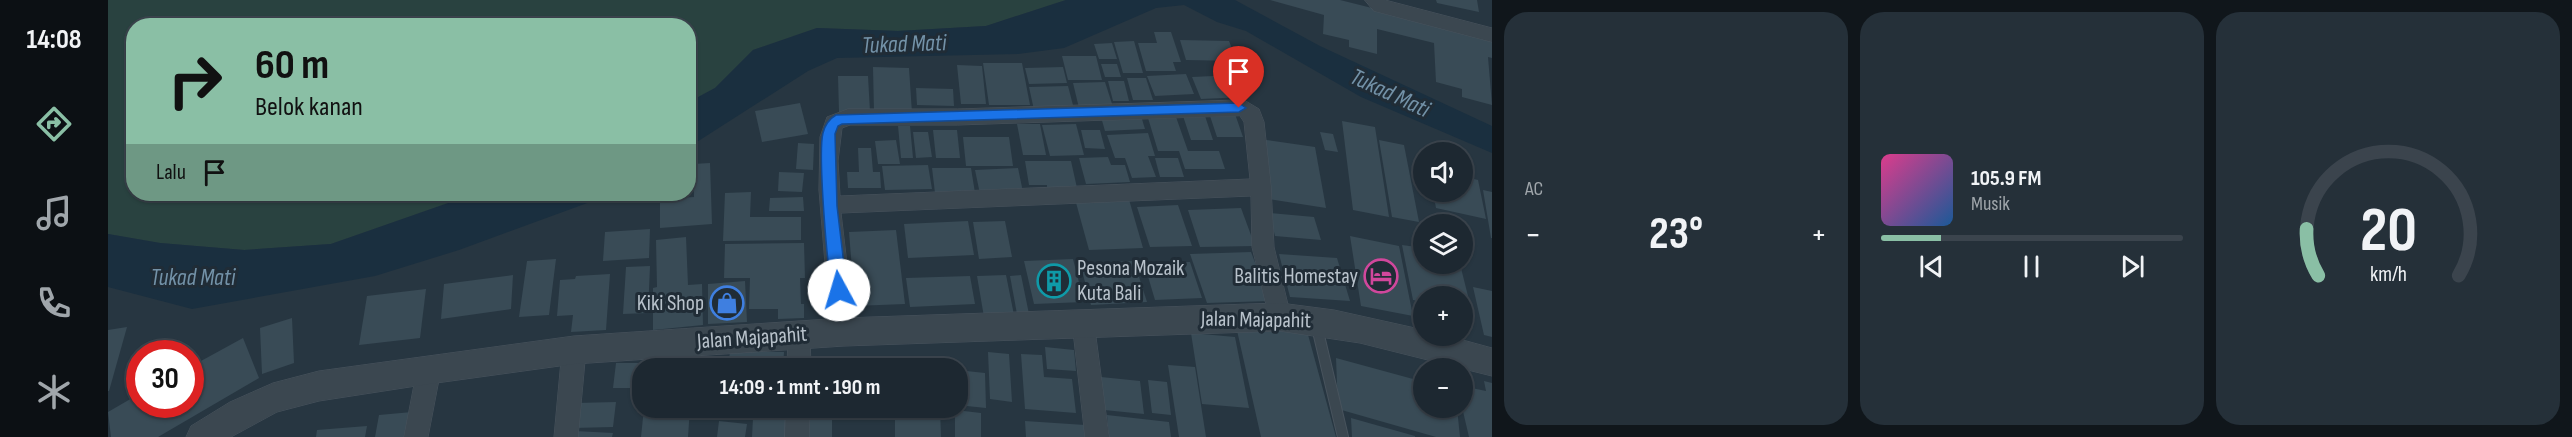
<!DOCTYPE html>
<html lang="id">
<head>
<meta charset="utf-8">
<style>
  body { margin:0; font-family:"Sofia Sans Condensed",sans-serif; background:#253039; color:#f1f3f6; height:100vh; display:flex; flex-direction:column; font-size:22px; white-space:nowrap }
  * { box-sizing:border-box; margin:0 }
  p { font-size:20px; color:#a0a6ab }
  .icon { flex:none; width:33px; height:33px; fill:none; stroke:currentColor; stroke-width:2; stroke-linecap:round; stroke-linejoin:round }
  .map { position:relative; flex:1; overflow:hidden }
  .details { display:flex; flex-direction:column; gap:12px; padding:12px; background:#10161b; width:1080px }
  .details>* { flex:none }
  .hud { position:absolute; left:18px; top:18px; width:570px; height:183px; border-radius:24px; box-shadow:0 2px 4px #0004,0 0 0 2px #3b444d; background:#8abfa5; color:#111; overflow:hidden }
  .fabs { position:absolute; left:1305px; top:142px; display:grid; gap:12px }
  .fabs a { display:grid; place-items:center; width:60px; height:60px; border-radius:50%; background:#1d2831; box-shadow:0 2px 4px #0004,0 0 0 2px #3b444d; font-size:30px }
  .speed { position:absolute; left:18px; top:340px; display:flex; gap:12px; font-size:30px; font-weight:700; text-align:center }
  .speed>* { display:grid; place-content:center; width:78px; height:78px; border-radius:50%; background:#1d2831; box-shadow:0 2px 4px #0004,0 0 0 2px #3b444d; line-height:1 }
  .speed .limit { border:9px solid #d22; background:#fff; color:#111 }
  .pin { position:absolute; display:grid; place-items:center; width:51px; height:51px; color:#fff; margin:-62px -26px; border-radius:50% 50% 50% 0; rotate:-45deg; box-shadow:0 0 6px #0007 }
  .pin .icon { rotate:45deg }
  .me { position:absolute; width:66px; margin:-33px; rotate:354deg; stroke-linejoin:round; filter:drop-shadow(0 0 4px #0008) }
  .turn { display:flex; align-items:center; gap:21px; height:126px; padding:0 30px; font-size:27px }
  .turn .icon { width:78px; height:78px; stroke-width:2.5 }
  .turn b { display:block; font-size:42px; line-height:51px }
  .then { display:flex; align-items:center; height:57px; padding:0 30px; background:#0003; gap:12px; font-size:22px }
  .big { font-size:45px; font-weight:700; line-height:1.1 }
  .details .widget { flex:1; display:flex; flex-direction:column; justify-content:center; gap:9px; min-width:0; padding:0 21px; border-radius:24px; background:#253039 }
  .details .dial { align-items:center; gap:0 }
  .dial svg { height:156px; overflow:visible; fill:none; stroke:#3b444d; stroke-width:7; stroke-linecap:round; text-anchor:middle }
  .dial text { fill:#f1f3f6; stroke:none }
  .song { display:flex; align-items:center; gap:18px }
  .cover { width:72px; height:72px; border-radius:9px; background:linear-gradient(135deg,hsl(330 70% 55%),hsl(210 70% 35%)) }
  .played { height:6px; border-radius:3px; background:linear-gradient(90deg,#8abfa5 20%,#3b444d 20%) }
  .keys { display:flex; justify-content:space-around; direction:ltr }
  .heat { display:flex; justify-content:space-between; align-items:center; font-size:33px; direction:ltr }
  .details .tiles { flex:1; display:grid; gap:12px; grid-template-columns:repeat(3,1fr) }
  .trip { position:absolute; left:524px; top:358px; width:336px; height:60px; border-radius:24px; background:#1d2831; box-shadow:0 2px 4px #0004,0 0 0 2px #3b444d; font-weight:700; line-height:60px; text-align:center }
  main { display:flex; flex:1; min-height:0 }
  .menu { display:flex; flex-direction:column; width:108px; justify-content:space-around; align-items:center; background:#0c1014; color:#a0a6ab }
  .menu .icon { width:42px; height:42px }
  .menu .selected { color:#8abfa5 }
  .menu b { font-size:27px; color:#f1f3f6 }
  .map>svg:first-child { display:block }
  .green { fill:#294240 }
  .water { fill:#1a2f3f }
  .building { fill:#394b56 }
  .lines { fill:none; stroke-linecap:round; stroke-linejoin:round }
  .service-casing { stroke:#48535d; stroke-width:12 }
  .minor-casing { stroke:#48535d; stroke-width:1 }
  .tertiary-casing { stroke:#48535d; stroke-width:1 }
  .service { stroke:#3b4750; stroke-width:10 }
  .minor { fill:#3b4750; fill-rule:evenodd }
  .tertiary { fill:#3b4750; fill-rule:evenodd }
  .route { fill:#1a73e8; stroke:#114b97; stroke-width:1.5 }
  .labels { text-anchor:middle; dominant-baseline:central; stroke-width:6; stroke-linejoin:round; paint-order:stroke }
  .poi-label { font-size:22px; fill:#b8c2cb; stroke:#202c36; text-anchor:end }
  .street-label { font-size:22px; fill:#b8c2cb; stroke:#202c36 }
  .water-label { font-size:24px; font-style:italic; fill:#7392a8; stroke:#202c36 }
</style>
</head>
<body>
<main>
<nav class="menu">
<b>14:08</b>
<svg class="icon selected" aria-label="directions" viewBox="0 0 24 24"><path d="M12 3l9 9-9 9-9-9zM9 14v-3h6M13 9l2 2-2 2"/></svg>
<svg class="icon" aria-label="music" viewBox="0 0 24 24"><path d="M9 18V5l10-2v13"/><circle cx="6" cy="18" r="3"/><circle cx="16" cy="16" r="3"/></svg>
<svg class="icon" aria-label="phone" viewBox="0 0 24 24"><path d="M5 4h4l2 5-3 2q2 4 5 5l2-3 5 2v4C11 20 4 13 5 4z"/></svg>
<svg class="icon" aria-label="climate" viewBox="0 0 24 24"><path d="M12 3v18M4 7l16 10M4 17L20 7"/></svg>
</nav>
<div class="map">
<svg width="1384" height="437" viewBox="0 0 1384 437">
  <rect width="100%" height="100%" fill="#273641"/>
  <polygon class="green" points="0,0 958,0 878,26 790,31 709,28 645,50 607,88 581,102 580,26 26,26 26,194 366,194 223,244 136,250 52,243 0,234"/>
  <g class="water">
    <polygon points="958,0 1127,0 1212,46 1384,126 1384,153 1253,97 1138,31 1109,22 1076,5 1048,8 956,48 910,54 729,58 700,71 581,147 581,102 607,88 645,50 709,28 790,31 878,26"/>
    <polygon points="366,194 504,194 351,250 267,276 84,309 0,287 0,234 52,243 136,250 223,244"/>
  </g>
  <g class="building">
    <polygon points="1162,0 1232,0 1384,38 1384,58 1380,57 1384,105 1354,97 1354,89 1328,82 1326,43 1269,29 1269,54 1241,47 1241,40 1215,34 1216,15"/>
    <polygon points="1328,0 1369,0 1371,12 1329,3"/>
    <polygon points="1046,32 1063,32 1073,62 1065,62 1068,71 1038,71 1030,43 1049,43"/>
    <polygon points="1072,40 1121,41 1129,61 1078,60"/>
    <polygon points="1026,41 1035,73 1015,73 1006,42"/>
    <polygon points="1004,43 1009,59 991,59 986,44"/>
    <polygon points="954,56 988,56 994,80 960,80"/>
    <polygon points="875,63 914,63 922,105 881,105"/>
    <polygon points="993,64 1009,64 1013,77 997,77"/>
    <polygon points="849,65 874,66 878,104 853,104"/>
    <polygon points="765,67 801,68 804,113 766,112"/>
    <polygon points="955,67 959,83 921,84 917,68"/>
    <polygon points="1078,74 1086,94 1047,96 1039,76"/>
    <polygon points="1126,75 1136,97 1093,99 1084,77"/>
    <polygon points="730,76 760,76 762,112 731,112"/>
    <polygon points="1019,78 1038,78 1045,100 1025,100"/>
    <polygon points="1000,81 1016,81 1021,101 1005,101"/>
    <polygon points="997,82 1005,107 971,108 965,83"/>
    <polygon points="960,86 966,109 926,110 921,87"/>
    <polygon points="808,88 845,89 846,106 809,105"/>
    <polygon points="692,103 700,134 654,142 647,111"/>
    <polygon points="1101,113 1127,114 1135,137 1109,137"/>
    <polygon points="1033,116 1037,129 997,131 993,117"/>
    <polygon points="1075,116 1097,116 1105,140 1083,140"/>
    <polygon points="1068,117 1080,151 1111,151 1117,169 1077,169 1071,151 1050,151 1040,118"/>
    <polygon points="1234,121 1267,127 1281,217 1245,210"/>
    <polygon points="909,124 932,124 938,155 915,155"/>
    <polygon points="968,124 976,155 942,156 934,125"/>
    <polygon points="790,126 802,126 805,158 793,158"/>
    <polygon points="825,130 849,130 852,158 828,158"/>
    <polygon points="973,130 992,130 997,149 977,148"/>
    <polygon points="805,132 820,132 824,157 808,158"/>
    <polygon points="1212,132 1225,134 1230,152 1217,150"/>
    <polygon points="1040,133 1047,156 1040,156 1048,177 1024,178 1017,158 1007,158 999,135"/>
    <polygon points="855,137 901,137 905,166 858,166"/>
    <polygon points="1151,139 1207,147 1218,208 1160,199"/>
    <polygon points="788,140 792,164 770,164 767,141"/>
    <polygon points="1271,140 1296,145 1311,222 1284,217"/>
    <polygon points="690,143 706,144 705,170 688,169"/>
    <polygon points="750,148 763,148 765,172 772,172 773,188 740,188 739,172 751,172"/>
    <polygon points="1000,157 1003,165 1017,165 1022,182 978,184 971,158"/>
    <polygon points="1047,158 1070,158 1076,177 1052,177"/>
    <polygon points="917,161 963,161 969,188 939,188 939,185 921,185"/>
    <polygon points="602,163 604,224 552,228 552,199 586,197 585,164"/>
    <polygon points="820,165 824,189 777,190 774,166"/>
    <polygon points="824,168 863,168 867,193 827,193"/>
    <polygon points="910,168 915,192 872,194 867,170"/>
    <polygon points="671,172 696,173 694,192 670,191"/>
    <polygon points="1354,176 1370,180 1378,219 1328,208 1325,192 1354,192"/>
    <polygon points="1375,190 1384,192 1384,238 1383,238"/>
    <polygon points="643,192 642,217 693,217 693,240 615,241 617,193"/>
    <polygon points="1020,196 1035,248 981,250 967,199"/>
    <polygon points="695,197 696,211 661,211 662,198"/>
    <polygon points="1070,205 1084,246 1042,247 1029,207"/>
    <polygon points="1133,208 1147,246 1092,247 1080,210"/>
    <polygon points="1161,213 1206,217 1213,240 1167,236"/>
    <polygon points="860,221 866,255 800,258 796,224"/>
    <polygon points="897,221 904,257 871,259 865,222"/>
    <polygon points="542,229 541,258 495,261 497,232"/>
    <polygon points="788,230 797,304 747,306 741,232"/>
    <polygon points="1242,236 1291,246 1305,316 1253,306"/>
    <polygon points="578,237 580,285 594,284 595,325 545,330 545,288 549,287 548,240"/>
    <polygon points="696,243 697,278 692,278 693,304 696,304 696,318 670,319 670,309 641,309 642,278 616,278 617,244"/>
    <polygon points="1294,245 1316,248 1316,264 1352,264 1364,312 1354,310 1354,297 1316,297 1316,302 1305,300"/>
    <polygon points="1143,252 1162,301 1099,303 1082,254"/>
    <polygon points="1171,254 1229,258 1242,301 1182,297"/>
    <polygon points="448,259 441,315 411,317 419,261"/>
    <polygon points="965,259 976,302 926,304 916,261"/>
    <polygon points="1026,261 1039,302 983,305 972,263"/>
    <polygon points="1082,262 1094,298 1047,300 1036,263"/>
    <polygon points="542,266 540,313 515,314 518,267"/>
    <polygon points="502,274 498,330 463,332 465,315 449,316 452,280 467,279 468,276"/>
    <polygon points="405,275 403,309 333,319 336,284"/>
    <polygon points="898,275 906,315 876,317 869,276"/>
    <polygon points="913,275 921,314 909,314 902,276"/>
    <polygon points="862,276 867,304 802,307 798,278"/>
    <polygon points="637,281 639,322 600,324 600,284"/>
    <polygon points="1365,287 1384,291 1384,337 1376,335"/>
    <polygon points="318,289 312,338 251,345 259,296"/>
    <polygon points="184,318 186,363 154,374 152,328"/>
    <polygon points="1128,326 1199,331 1228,437 1153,437"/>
    <polygon points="19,327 1,391 0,391 0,330"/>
    <polygon points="1083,333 1127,337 1141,408 1094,404"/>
    <polygon points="135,338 151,378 50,437 3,437 0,412 31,394 23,368 32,363 32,405 82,405 82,367"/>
    <polygon points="937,347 966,350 968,371 939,369"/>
    <polygon points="622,351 676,352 675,369 620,369"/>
    <polygon points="880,352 901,354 904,402 882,399"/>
    <polygon points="913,354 934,355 936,377 964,379 968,413 917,409"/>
    <polygon points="1228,358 1316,382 1316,408 1349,408 1352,437 1328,437 1230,409"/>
    <polygon points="697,361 776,362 776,369 697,369"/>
    <polygon points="787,361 831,364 831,369 787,369"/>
    <polygon points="508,363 537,363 537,369 534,369 534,388 505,388"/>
    <polygon points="1060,365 1087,367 1098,437 1071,437"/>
    <polygon points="849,370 877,373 878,408 849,405"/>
    <polygon points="993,377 1032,381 1036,414 996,410"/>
    <polygon points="1040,380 1059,382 1063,415 1044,413"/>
    <polygon points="1376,381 1384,383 1384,437 1361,437 1354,407 1354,386 1378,391"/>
    <polygon points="508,402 505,427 465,428 468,403"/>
    <polygon points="536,408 582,408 580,437 533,437"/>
    <polygon points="616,408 663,408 662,416 616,415"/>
    <rect x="696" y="408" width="28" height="29"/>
    <polygon points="787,408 832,408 833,437 787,437"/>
    <polygon points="847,410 873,413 873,437 847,437"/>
    <polygon points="304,412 300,437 267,437 271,415"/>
    <polygon points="999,415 1061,422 1063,437 1001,437"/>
    <polygon points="645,418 684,420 684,437 644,437"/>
    <polygon points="1243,418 1307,436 1307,437 1244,437"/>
    <polygon points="611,421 639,424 637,437 609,437"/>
    <polygon points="917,421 977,425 979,437 918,437"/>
    <polygon points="259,426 257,437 208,437 209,430"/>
    <polygon points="467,431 505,433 504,437 466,437"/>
  </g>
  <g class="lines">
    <g class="service-casing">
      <polyline id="service" points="1208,323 1235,437"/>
    </g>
    <g class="minor-casing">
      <g id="minor">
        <polygon points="1257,0 1277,0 1384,28 1384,42 1266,11"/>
        <path d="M 1136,100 L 1151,109 L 1156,122 L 1163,187 L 1166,247 L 1183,317 L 1180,324 L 1172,328 L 1164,324 L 1161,317 L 1144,247 L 1143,196 L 733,213 L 747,332 L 744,340 L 736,343 L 728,340 L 725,332 L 719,288 L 711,190 L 712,137 L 719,117 L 740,109 L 849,109 ZM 1132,116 L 1136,122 L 1142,179 L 732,196 L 730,161 L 734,128 L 742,125 L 849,125 Z"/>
        <polygon points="975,311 983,315 986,322 1001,437 977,437 964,322 967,315"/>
        <polygon points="691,324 699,327 702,335 703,369 679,369 680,335 683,327"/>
        <polygon points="466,339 474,342 478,350 470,437 446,437 454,350 458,342"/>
        <polygon points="321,358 329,361 333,369 320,437 296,437 309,369 313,361"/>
        <polygon points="678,408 702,408 701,437 677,437"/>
      </g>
    </g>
    <g class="tertiary-casing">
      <polygon id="tertiary" points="1172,303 1226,310 1316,330 1316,336 1340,336 1384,348 1384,376 1252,343 1172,331 736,346 466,364 321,384 211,401 169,412 123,437 78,437 83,426 122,402 165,383 211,371 466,336 736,318"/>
    </g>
    <use href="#service" class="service"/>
    <use href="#minor" class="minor"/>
    <use href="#tertiary" class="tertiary"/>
  </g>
  <path class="route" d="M 1131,103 L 1138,108 L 1131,112 L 734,124 L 730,126 L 727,134 L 729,206 L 739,290 L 736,294 L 731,296 L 726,294 C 719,278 710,152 715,133 C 717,125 721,119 728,115 Z"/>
  <defs>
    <g id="hotel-ring" transform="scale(1.725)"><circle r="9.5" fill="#202c36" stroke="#d1479c" stroke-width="1.5"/><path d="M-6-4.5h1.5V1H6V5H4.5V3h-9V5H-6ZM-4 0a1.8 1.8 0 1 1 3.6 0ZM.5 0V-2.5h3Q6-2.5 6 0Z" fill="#d1479c"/></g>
    <g id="building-ring" transform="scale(1.725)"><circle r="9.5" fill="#202c36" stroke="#0f9aa8" stroke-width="1.5"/><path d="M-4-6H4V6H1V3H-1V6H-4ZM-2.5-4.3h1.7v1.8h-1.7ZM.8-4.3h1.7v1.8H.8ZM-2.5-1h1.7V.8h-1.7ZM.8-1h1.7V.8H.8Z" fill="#0f9aa8"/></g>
    <g id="shop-ring" transform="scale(1.725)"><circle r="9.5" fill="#202c36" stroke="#3f7fe0" stroke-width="1.5"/><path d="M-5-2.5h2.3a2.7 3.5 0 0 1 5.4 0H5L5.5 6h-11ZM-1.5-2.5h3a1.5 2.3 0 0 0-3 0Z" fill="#3f7fe0"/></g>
  </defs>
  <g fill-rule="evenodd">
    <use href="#hotel-ring" x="1273" y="276"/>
    <use href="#building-ring" x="946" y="281"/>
    <use href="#shop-ring" x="619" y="303"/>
  </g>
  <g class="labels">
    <g class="poi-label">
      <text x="969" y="268" text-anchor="start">Pesona Mozaik<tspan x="969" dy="25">Kuta Bali</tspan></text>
      <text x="1250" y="276">Balitis Homestay</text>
      <text x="596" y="303">Kiki Shop</text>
    </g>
    <g class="street-label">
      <text transform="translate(1148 320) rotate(1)">Jalan Majapahit</text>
      <text transform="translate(644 338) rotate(-4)">Jalan Majapahit</text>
    </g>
    <g class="water-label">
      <text transform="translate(796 44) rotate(-2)">Tukad Mati</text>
      <text transform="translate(1282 93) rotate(25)">Tukad Mati</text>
      <text x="85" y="277">Tukad Mati</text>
    </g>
  </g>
</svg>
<div class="fabs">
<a><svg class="icon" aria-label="sound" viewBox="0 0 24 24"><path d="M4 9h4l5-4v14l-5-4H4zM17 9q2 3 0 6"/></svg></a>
<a><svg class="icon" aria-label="layers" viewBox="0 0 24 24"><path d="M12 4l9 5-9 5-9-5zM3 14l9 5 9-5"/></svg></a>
<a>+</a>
<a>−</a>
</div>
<div class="speed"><div class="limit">30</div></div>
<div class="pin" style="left:1131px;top:108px;background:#d93025"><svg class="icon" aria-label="arrive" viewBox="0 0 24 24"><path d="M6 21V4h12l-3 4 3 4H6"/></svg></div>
<svg class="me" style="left:731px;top:290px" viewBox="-20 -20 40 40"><circle r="19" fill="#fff"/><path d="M0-13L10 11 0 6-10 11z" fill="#1a73e8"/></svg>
<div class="trip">14:09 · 1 mnt · 190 m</div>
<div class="hud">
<div class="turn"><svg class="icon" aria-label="right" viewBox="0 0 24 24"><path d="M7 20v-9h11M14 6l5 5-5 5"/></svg><div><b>60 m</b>Belok kanan</div></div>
<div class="then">Lalu<svg class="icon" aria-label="arrive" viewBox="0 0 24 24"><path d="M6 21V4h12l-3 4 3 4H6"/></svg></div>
</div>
</div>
<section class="details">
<div class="tiles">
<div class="widget"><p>AC</p>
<div class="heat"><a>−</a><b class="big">23°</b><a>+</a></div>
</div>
<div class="widget">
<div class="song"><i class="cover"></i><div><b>105.9 FM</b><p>Musik</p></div></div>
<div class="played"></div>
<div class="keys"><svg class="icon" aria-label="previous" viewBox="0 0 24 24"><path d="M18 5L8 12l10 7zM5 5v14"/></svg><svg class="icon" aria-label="pause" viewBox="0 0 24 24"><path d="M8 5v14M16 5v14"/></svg><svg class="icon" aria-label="next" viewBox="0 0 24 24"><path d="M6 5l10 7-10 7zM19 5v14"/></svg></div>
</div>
<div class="widget dial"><svg viewBox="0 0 100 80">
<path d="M14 69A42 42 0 1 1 86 69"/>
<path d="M14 69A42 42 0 0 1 8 45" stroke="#8abfa5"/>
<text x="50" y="56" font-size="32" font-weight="700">20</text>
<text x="50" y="72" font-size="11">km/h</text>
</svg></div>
</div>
</section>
</main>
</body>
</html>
